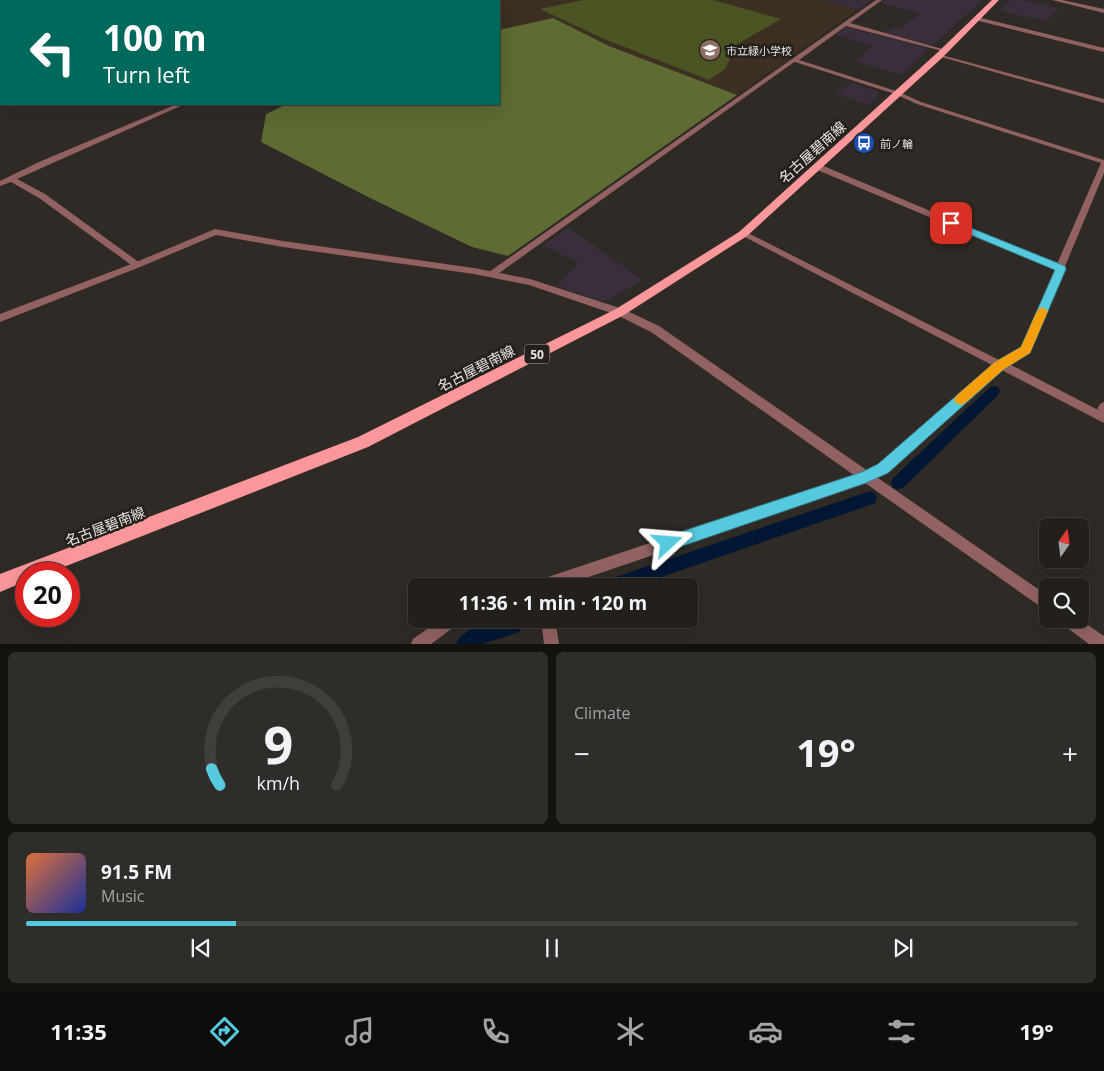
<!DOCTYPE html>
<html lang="en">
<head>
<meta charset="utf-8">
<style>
  body { margin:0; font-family:"Open Sans","Noto Sans JP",sans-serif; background:#2f2d29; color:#f1f3f6; height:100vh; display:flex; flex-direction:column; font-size:19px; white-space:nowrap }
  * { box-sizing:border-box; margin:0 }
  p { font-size:16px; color:#a3a3a3 }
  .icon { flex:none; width:28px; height:28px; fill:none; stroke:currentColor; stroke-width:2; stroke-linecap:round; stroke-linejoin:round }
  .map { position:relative; height:644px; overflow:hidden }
  .sheet { display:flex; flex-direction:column; gap:8px; padding:8px; background:#13120f; flex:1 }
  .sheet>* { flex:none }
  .top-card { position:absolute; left:0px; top:0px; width:500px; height:105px; box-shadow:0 5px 20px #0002,0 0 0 1px #403e3b; background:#00695c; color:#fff; overflow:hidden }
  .needle { width:32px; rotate:14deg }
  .fabs { position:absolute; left:1039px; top:518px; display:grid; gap:10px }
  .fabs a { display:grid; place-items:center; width:50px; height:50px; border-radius:8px; background:#23201c; box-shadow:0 5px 20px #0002,0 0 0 1px #403e3b; font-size:25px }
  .speed { position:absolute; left:15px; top:562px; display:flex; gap:10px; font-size:25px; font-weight:700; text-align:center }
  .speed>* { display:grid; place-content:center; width:65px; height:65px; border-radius:50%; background:#23201c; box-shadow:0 5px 20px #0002,0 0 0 1px #403e3b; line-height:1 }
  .speed .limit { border:8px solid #d22; background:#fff; color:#111 }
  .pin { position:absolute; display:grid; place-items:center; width:42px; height:42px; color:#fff; margin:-21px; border-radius:10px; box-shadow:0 2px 8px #0006 }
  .me { position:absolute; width:55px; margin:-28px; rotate:71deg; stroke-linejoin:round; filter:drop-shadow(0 0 4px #0008) }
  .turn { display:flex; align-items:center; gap:18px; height:105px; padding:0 20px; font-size:22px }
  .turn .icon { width:65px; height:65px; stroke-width:2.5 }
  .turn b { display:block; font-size:35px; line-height:42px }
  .big { font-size:38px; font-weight:700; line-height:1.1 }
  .sheet .tile { flex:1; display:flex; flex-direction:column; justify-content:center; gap:8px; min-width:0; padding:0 18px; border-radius:8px; background:#2f2d29 }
  .sheet .dial { align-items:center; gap:0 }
  .dial svg { height:130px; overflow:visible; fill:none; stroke:#403e3b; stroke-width:7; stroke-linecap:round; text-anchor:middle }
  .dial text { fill:#f1f3f6; stroke:none }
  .song { display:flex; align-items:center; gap:15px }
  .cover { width:60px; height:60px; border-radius:8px; background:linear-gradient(135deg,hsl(20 70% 55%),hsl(230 70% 35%)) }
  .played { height:5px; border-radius:2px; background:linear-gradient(90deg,#55cadf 20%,#403e3b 20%) }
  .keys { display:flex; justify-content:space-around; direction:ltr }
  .heat { display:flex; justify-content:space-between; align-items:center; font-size:28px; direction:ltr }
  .sheet .tiles { flex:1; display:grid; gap:8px; grid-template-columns:1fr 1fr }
  .tile:last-child { grid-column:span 2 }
  .trip { position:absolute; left:408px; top:578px; width:290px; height:50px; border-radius:8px; background:#23201c; box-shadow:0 5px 20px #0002,0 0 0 1px #403e3b; font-weight:700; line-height:50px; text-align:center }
  .menu { display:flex; height:80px; justify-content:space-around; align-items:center; background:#0e0d0b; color:#a3a3a3 }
  .menu .icon { width:35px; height:35px }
  .menu .selected { color:#55cadf }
  .menu b { font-size:22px; color:#f1f3f6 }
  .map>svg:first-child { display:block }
  .commercial { fill:#392e3c }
  .education { fill:#3d2f22 }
  .green { fill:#4a5523 }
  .forest { fill:#5e6b33 }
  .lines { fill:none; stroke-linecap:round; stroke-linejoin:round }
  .stream { fill:#011734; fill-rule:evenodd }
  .lane { fill:#926263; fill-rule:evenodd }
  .street { fill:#926263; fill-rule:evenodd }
  .primary { fill:#fa979a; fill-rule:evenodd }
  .route { fill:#55cadf; stroke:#378391 }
  .slow { fill:#f59e0b }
  .labels { text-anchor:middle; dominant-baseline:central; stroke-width:5; stroke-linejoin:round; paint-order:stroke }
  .far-poi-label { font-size:11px; fill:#e8e5e2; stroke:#25201b; text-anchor:start }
  .shield { fill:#25201b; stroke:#aeaaa6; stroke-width:1 }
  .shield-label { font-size:12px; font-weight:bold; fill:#e8e5e2 }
  .street-label { font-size:14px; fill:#e8e5e2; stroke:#25201b }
</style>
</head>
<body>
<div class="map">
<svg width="1104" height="644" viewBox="0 0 1104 644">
  <rect width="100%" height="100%" fill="#2f2a25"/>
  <g class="commercial">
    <polygon points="822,0 871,0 857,10"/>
    <polygon points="885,0 982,0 933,45 929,45 887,33 894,27 900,29 920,13 881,3"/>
    <polygon points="1011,0 1022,0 1059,8 1046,21 1000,11"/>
    <polygon points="846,27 925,47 928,50 901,75 855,61 873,46 836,35"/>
    <polygon points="851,83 877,91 879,94 868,105 836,94"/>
    <polygon points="568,228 643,280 606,301 600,301 557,286 579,263 543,245"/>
  </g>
  <polygon class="education" points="425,0 822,0 857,10 737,95 609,46 553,18 499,30 499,1 419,1"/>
  <polygon class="green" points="583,0 713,0 781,19 736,45 725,69 709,80 604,39 540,9"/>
  <polygon class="forest" points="553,18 609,46 737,95 508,256 472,247 370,198 261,142 266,114 287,104 499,104 499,30"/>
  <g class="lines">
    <g class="stream">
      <polygon points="994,386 998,387 1000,391 998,395 903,488 898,489 893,488 891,483 893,478 990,387"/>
      <polygon points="870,491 875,493 877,498 875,503 870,505 635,586 605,586 607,580 613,578"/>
      <path d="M 510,619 L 519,620 L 521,626 L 519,632 L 482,644 L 456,644 C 463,626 493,623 510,619 Z"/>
    </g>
    <g class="lane">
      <polygon points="977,17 1104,48 1104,52 975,20 974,19"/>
      <polygon points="938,54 1104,99 1104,103 938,56"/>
      <polygon points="792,59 797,60 495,276 489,276 487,274 489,272"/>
      <polygon points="177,104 185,104 17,179 45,194 140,263 142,265 140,267 134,267 39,198 11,182 0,186 0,181 39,162"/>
      <polygon points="815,165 821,165 1064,267 1066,269 1064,271 1058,271 815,169"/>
      <polygon points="999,361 1003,362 1004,365 1003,368 887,473 866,483 562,586 535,586 537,581 542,579 863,472 879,465 995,362"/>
      <polygon points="1104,402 1104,419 1100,421 1096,419 1094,416 1100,404"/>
    </g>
    <g class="street">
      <polygon points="315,0 321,0 321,1 316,1"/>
      <polygon points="876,0 882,0 850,23 946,50 946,52 846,26 799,60 899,92 921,102 1104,160 1104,173 1030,350 1029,353 1009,364 1104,413 1104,423 739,234 743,231 746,232 999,360 1021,347 1101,163 917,104 895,94 792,61 792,59"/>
      <polygon points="1052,0 1062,0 1104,9 1104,13"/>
      <polygon points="215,229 283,241 474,268 530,279 623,309 659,326 1048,596 1048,612 651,332 617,315 529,285 474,274 283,247 216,235 140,267 0,322 0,314 134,263"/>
      <polygon points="542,579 547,581 549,586 533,586 535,581"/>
      <polygon points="441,619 460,619 458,624 431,644 411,644 413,639"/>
      <polygon points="541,619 555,619 559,644 544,644"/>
      <polygon points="1060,619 1079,619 1104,636 1104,644 1089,644 1062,624"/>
    </g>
    <g class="primary">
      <polygon points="992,0 999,0 943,57 747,236 624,315 368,447 46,574 26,574 26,581 0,592 0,574 358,437 616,309 739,232 937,53"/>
      <rect x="0" y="17" width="1" height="4"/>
    </g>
  </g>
  <polygon class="route" points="951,220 1065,266 1066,269 1030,353 1004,369 888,473 866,483 668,551 663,549 660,543 663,538 668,536 862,472 878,464 995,362 1021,347 1055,270 947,225 946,223"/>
  <polygon class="slow" points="1042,307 1048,311 1030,353 1004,369 965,403 961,405 956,403 954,400 956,396 995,362 1021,347 1037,311"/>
  <defs>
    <g id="school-disc" transform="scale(1.125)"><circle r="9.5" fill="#8d6e63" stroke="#25201b"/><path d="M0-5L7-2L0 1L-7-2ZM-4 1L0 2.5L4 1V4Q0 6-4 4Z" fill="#fff"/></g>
    <g id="bus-disc" transform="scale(1.125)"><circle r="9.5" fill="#1a4fb4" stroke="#25201b"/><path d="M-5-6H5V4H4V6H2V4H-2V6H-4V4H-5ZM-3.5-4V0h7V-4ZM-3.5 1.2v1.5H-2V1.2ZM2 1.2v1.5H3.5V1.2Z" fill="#fff"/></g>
  </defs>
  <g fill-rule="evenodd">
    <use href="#school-disc" x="710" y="50"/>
    <use href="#bus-disc" x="864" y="143"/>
  </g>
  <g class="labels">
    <g class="far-poi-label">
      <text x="726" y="50">市立緑小学校</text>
      <text x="880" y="143">前ノ輪</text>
    </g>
    <rect class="shield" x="524.5" y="344.5" width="25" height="19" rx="4"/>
    <g class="shield-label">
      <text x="537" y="354">50</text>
    </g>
    <g class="street-label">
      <text transform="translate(812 152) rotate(-42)">名古屋碧南線</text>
      <text transform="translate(476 368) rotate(-27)">名古屋碧南線</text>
      <text transform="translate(105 526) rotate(-21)">名古屋碧南線</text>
    </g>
  </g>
</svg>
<div class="fabs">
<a><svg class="needle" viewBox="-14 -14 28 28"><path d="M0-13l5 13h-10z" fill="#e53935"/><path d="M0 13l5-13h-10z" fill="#a3a3a3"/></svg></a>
<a><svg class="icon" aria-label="search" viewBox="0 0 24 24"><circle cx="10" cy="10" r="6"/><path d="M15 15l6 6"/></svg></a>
</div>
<div class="speed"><div class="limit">20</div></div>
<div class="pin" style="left:951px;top:223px;background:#d93025"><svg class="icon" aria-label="arrive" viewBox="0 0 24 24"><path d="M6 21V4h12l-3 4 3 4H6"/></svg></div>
<svg class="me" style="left:668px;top:543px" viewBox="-20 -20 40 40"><path d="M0-17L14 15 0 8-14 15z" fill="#55cadf" stroke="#fff" stroke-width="4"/></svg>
<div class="trip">11:36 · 1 min · 120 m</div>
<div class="top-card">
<div class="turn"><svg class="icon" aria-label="left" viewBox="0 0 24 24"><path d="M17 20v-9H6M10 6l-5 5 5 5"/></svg><div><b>100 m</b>Turn left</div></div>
</div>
</div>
<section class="sheet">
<div class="tiles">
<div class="tile dial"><svg viewBox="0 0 100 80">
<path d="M14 69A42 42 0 1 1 86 69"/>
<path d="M14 69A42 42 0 0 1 9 59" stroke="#55cadf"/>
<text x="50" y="56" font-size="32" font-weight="700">9</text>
<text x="50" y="72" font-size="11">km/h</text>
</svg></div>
<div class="tile"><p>Climate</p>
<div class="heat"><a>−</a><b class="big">19°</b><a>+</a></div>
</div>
<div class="tile">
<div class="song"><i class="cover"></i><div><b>91.5 FM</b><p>Music</p></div></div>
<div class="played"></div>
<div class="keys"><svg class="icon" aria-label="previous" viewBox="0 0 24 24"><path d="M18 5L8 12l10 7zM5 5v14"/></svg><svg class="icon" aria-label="pause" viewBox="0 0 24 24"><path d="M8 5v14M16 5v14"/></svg><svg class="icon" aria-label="next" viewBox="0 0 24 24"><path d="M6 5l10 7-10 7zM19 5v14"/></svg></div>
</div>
</div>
</section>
<nav class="menu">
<b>11:35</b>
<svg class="icon selected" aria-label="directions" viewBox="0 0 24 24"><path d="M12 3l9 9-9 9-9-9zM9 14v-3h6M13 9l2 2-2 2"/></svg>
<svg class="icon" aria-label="music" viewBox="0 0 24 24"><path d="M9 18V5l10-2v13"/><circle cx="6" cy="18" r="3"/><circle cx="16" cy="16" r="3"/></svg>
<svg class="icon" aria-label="phone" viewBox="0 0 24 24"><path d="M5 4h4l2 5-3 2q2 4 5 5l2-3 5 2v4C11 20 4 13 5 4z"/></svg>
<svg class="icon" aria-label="climate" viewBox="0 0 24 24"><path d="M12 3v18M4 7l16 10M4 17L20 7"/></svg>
<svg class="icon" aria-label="car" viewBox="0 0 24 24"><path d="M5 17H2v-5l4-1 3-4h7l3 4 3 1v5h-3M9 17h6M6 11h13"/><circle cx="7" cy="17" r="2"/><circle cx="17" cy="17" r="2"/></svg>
<svg class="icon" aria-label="filters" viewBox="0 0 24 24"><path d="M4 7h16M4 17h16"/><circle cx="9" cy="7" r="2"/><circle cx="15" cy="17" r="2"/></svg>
<b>19°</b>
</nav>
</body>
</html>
